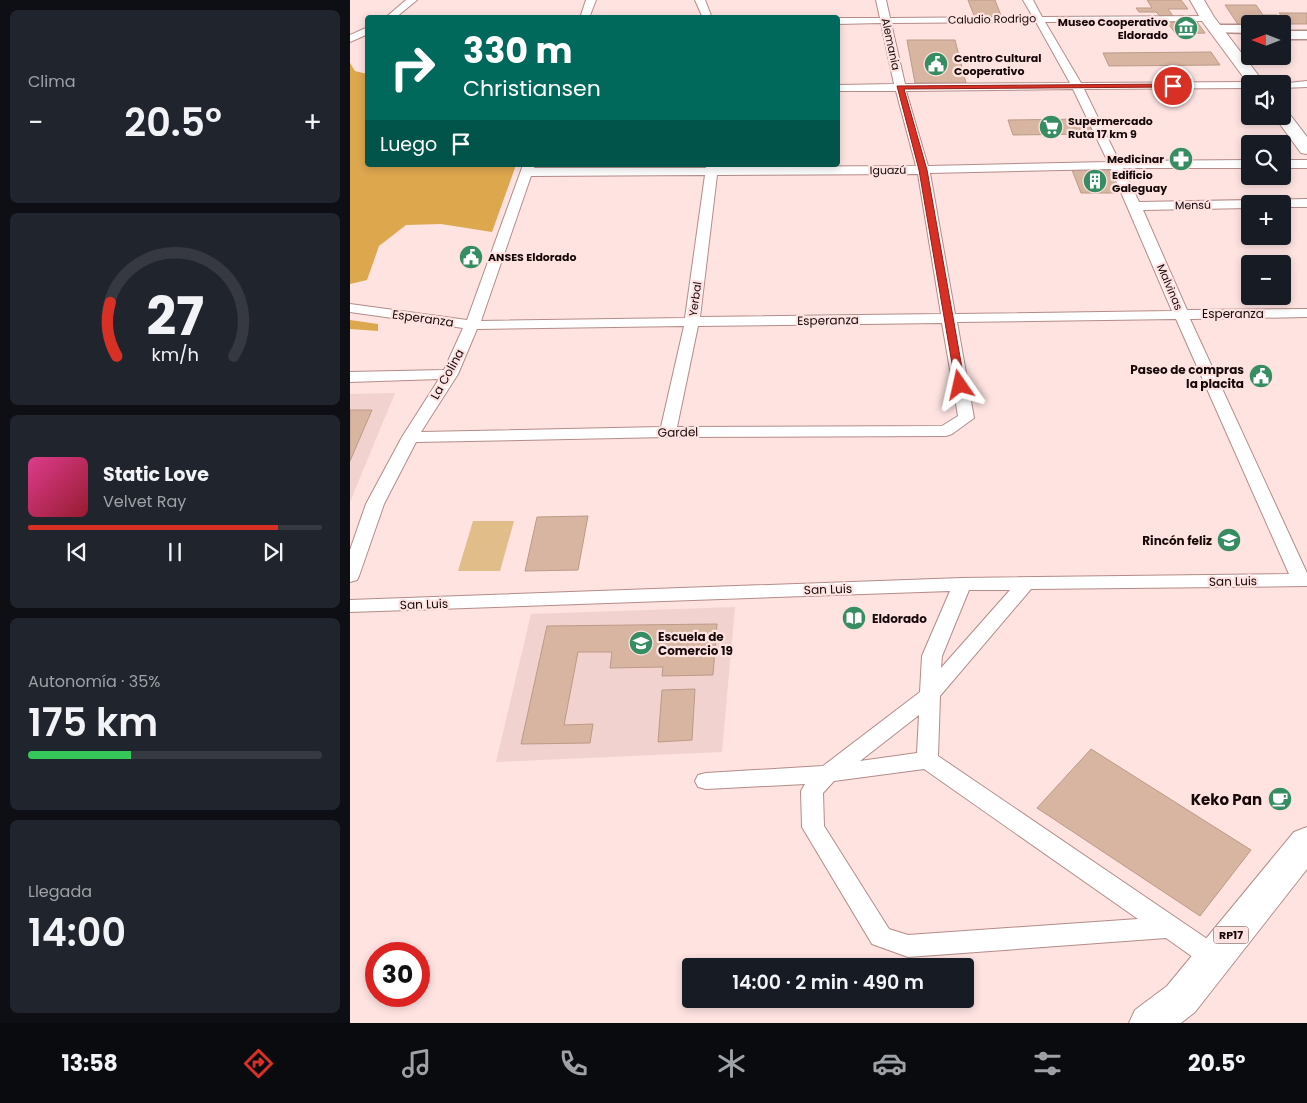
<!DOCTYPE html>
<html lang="es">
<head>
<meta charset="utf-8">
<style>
  body { margin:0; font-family:Poppins,sans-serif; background:#20242c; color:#f1f3f6; height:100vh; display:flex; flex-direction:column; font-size:19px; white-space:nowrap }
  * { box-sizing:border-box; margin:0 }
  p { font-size:16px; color:#9ea1a6 }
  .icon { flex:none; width:28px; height:28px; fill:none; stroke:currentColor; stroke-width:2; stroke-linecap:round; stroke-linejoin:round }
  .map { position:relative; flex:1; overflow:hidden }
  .side { display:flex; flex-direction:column; gap:10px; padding:10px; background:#0d0f14; width:350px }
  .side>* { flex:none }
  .guide { position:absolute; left:15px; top:15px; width:475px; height:152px; border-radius:5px; box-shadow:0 2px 8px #0003; background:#00695c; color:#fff; overflow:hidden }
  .needle { width:32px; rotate:270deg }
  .controls { position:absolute; left:891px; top:15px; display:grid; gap:10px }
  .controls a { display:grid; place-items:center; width:50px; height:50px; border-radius:5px; background:#171b24; box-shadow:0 2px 8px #0003; font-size:25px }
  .speed { position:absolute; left:15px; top:942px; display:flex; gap:10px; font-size:25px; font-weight:700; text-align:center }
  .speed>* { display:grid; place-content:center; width:65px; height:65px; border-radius:50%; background:#171b24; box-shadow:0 2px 8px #0003; line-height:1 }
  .speed .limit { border:8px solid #d22; background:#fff; color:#111 }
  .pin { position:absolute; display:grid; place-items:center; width:42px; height:42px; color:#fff; margin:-21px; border:2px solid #fff; border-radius:50%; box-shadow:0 1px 5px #0007 }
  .me { position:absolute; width:55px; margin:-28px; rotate:349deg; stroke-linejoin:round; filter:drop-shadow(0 0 4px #0008) }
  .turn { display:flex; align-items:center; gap:18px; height:105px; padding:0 15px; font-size:22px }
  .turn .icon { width:65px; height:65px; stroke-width:2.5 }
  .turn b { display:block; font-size:35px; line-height:42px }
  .then { display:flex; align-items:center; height:48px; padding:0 15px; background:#0003; gap:10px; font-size:19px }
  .big { font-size:38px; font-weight:600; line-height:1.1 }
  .side .widget { flex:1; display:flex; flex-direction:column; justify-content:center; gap:8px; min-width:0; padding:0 18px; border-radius:8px; background:#20242c }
  .side .dial { align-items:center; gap:0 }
  .dial svg { height:130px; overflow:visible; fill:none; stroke:#363941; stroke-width:7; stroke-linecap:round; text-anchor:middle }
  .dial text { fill:#f1f3f6; stroke:none }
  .song { display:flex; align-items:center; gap:15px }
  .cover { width:60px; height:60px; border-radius:8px; background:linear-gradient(135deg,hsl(330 70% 55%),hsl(350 70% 35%)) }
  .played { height:5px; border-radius:2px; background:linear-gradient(90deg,#d93025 85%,#363941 85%) }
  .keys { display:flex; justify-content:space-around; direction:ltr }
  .heat { display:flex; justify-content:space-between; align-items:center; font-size:28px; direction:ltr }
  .charge { height:8px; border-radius:4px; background:linear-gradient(90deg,#34c759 35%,#363941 0) }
  .trip { position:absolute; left:332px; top:958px; width:292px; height:50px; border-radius:5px; background:#171b24; box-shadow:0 2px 8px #0003; font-weight:600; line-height:50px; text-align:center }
  .dock { display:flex; height:80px; justify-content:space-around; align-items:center; background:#090b0e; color:#9ea1a6 }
  .dock .icon { width:35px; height:35px }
  .dock .selected { color:#d93025 }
  .dock b { font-size:22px; color:#f1f3f6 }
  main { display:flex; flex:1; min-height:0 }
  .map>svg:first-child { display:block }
  .built { fill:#f1d2cf }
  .green { fill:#e0bd89 }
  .forest { fill:#dda74e }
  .building { fill:#d8b5a1; stroke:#bd9a87 }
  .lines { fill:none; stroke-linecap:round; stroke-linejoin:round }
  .minor-casing { stroke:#b48c88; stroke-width:2 }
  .secondary-casing { stroke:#b48c88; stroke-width:3 }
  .primary-casing { stroke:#b48c88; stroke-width:2 }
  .minor { fill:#fff; fill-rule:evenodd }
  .secondary { fill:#fff; fill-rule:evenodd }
  .primary { fill:#fff; fill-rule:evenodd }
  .route { fill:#d93025; stroke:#8d1f18 }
  .labels { text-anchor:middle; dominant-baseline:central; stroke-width:4.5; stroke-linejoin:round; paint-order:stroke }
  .far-street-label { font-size:11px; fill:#160807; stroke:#fee3e1 }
  .far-poi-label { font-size:11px; font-weight:bold; fill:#160807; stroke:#fee3e1; text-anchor:start }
  .shield { fill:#fee3e1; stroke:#5c4a48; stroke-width:1 }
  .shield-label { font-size:11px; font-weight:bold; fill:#160807 }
  .street-label { font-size:12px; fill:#160807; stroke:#fee3e1 }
  .poi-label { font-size:12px; font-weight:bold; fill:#160807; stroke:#fee3e1; text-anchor:end }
  .near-poi-label { font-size:15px; font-weight:bold; fill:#160807; stroke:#fee3e1; text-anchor:end }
</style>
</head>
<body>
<main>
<section class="side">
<div class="widget"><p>Clima</p>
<div class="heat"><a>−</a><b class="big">20.5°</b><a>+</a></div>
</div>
<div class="widget dial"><svg viewBox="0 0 100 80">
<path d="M14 69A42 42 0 1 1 86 69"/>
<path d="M14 69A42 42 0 0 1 10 36" stroke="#d93025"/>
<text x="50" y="56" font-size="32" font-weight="700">27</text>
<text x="50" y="72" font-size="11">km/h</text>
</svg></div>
<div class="widget">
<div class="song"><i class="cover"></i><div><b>Static Love</b><p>Velvet Ray</p></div></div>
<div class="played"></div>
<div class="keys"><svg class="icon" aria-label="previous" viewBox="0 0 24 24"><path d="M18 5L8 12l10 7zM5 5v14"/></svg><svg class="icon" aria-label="pause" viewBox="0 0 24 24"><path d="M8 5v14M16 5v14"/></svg><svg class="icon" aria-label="next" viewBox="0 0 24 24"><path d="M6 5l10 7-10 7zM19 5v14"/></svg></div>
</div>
<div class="widget"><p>Autonomía · 35%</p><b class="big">175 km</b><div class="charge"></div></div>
<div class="widget"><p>Llegada</p><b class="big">14:00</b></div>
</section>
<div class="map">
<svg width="957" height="1023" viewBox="0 0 957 1023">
  <rect width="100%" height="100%" fill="#fee3e1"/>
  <g class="built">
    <polygon points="45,393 0,502 0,394"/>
    <polygon points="385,607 372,752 146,762 181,614"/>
  </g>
  <polygon class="green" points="123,521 164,521 150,571 108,571"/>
  <g class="forest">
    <polygon points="0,63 5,71 17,74 18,165 166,165 142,232 91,224 56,225 29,246 17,280 0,284"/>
    <polygon points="0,320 28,324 28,331 0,329"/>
  </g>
  <g class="building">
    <polygon points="618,0 645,0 652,18 625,18"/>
    <polygon points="797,0 831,0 838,9 818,9 823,16 810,16 806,12 789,12 786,8 802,8"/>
    <polygon points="875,5 906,5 913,15 927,15 935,26 932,26 932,24 900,24 900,26 889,26"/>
    <polygon points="929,13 957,13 957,24 938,24"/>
    <polygon points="817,22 847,22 855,33 826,34"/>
    <polygon points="557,40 605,40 616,83 565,83"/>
    <polygon points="861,52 870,65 759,66 753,53"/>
    <polygon points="737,119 744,134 663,135 658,120"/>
    <polygon points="758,169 769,193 731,193 722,170"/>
    <polygon points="0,410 22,410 0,461"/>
    <polygon points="238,516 228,570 175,571 187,517"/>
    <polygon points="367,624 363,675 312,676 313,667 260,668 262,652 228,652 214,725 243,724 240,743 171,744 197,626"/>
    <polygon points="345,689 342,740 308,742 312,690"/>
    <polygon points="741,749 901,850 850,916 687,808"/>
  </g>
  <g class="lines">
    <g class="minor-casing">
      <g id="minor">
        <polygon points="56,0 67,0 45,18 35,18"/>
        <polygon points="236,0 246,0 239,18 230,18"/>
        <polygon points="345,0 355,0 362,18 353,18"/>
        <path d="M 526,0 L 536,0 L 540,18 L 683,17 L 673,0 L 683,0 L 692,17 L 860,16 L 862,18 L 857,21 L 695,22 L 731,83 L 900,82 L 904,84 L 900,84 L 900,88 L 734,89 L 769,161 L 900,160 L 900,168 L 773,168 L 789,202 L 957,199 L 957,207 L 932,207 L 932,204 L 900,204 L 900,208 L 793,210 L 837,310 L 957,309 L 957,317 L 840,319 L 957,573 L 957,586 L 681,589 L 590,696 L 588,756 L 872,949 L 875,957 L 872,965 L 863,968 L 854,965 L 816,938 L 558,957 L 522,944 L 452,827 L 451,791 L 455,784 L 356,789 L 348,787 L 345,781 L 348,775 L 356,773 L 473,766 L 570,692 L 572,656 L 600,591 L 0,612 L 0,600 L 612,578 L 939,574 L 826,319 L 607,322 L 624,418 L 602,434 L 596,436 L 318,437 L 66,442 L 34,504 L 9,576 L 7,580 L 0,582 L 0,550 L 16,504 L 52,437 L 89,379 L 0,382 L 0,372 L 94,370 L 113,328 L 0,312 L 0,304 L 117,320 L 173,165 L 185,165 L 184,168 L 356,168 L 356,165 L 368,165 L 368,167 L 566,166 L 546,91 L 488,91 L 488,85 L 544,84 L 531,23 L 488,24 L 488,18 L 530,18 ZM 686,22 L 720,83 L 555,84 L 541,23 ZM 723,89 L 758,162 L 578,166 L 556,91 ZM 761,169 L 822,311 L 605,314 L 580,173 ZM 568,174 L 591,314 L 350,317 L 367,175 ZM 355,175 L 335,318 L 131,321 L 181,176 ZM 592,323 L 608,416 L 592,426 L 327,427 L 348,326 ZM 334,326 L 311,427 L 71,432 L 108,374 L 127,329 ZM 619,590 L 660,590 L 591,668 L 592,656 ZM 569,715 L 567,753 L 510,761 ZM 574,769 L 788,919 L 558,935 L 539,929 L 474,826 L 473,793 L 484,781 Z"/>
        <polygon points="18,27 18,34 0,42 0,35"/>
        <polygon points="957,81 957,87 932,88 932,84 928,84"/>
        <rect x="932" y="160" width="25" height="8"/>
      </g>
    </g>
    <g class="secondary-casing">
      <g id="secondary">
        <polygon points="866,25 900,25 900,33 861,32 859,29 861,26"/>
        <rect x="932" y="31" width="25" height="8"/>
      </g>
    </g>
    <g class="primary-casing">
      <g id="primary">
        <polygon points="840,0 854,0 864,17 915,84 900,84 900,86 852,21"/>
        <polygon points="932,111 938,112 957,137 957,154 951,153 924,116 932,116"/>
        <polygon points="957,827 957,869 845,1012 831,1023 779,1023 785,1010 817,986 944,832"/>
      </g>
    </g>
    <use href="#minor" class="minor"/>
    <use href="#secondary" class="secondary"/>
    <use href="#primary" class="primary"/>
  </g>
  <polygon class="route" points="823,84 826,86 825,87 554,89 577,170 615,385 614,387 606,387 569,170 547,86"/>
  <defs>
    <g id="museum-disc" transform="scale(1.25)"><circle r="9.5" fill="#358d61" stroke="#fee3e1"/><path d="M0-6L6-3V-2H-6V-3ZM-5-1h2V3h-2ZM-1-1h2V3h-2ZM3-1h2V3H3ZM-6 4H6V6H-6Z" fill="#fff"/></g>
    <g id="civic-disc" transform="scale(1.25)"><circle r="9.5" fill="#358d61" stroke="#fee3e1"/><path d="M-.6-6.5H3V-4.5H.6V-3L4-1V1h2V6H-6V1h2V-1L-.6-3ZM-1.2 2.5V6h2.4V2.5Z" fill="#fff"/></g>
    <g id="supermarket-disc" transform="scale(1.25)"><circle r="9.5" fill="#358d61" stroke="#fee3e1"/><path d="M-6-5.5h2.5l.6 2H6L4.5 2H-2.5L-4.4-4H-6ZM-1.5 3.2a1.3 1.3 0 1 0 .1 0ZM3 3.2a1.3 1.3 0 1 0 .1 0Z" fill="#fff"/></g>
    <g id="pharmacy-disc" transform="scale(1.25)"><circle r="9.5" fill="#358d61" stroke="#fee3e1"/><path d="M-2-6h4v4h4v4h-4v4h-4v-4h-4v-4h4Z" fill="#fff"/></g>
    <g id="building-disc" transform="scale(1.25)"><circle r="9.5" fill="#358d61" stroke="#fee3e1"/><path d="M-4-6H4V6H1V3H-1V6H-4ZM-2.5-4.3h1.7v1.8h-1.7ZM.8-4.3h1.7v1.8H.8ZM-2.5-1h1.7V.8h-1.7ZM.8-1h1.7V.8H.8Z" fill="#fff"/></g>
    <g id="school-disc" transform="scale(1.25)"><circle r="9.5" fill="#358d61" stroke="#fee3e1"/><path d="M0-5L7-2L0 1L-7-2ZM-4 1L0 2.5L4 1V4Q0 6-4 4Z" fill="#fff"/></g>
    <g id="library-disc" transform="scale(1.25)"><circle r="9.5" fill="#358d61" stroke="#fee3e1"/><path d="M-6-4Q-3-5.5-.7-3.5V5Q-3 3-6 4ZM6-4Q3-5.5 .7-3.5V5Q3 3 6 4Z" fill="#fff"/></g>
    <g id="cafe-disc" transform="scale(1.25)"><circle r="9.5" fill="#358d61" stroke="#fee3e1"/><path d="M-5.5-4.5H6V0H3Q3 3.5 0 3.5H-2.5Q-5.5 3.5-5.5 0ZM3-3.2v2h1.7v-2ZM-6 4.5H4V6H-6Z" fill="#fff"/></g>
  </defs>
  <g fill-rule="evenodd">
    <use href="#museum-disc" x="836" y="28"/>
    <use href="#civic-disc" x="586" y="64"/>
    <use href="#supermarket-disc" x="701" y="127"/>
    <use href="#pharmacy-disc" x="831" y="159"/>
    <use href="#building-disc" x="745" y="181"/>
    <use href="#civic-disc" x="121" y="257"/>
    <use href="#civic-disc" x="911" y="376"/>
    <use href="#school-disc" x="879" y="540"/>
    <use href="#library-disc" x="504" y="618"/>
    <use href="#school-disc" x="291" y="643"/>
    <use href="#cafe-disc" x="930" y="799"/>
  </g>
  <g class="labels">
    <g class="far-street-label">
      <text transform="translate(642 19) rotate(-1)">Caludio Rodrigo</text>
      <text transform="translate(541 44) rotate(78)">Alemania</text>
      <text transform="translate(538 170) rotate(-1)">Iguazú</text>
      <text transform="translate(843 205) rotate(-1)">Mensú</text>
      <text transform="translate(820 287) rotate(67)">Malvinas</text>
      <text transform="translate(345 299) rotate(-82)">Yerbal</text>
    </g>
    <g class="far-poi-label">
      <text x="818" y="22" text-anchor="end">Museo Cooperativo<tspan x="818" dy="13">Eldorado</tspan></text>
      <text x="604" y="58">Centro Cultural<tspan x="604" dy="13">Cooperativo</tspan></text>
      <text x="718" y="121">Supermercado<tspan x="718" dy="13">Ruta 17 km 9</tspan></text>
      <text x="814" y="159" text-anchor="end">Medicinar</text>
      <text x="762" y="175">Edificio<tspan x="762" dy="13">Galeguay</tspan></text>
      <text x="138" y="257">ANSES Eldorado</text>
    </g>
    <rect class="shield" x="863.5" y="926.5" width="35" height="17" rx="4"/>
    <g class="shield-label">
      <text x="881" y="935">RP17</text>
    </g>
    <g class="street-label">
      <text x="883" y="313">Esperanza</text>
      <text transform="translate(73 318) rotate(8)">Esperanza</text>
      <text transform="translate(478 320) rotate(-1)">Esperanza</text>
      <text transform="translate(97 374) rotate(-61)">La Colina</text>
      <text transform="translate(328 432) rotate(-1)">Gardel</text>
      <text transform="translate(883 581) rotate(-1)">San Luis</text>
      <text transform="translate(478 589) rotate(-2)">San Luis</text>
      <text transform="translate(74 604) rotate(-2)">San Luis</text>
    </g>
    <g class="poi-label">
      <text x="894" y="369">Paseo de compras<tspan x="894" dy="14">la placita</tspan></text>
      <text x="862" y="540">Rincón feliz</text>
      <text x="522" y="618" text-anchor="start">Eldorado</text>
      <text x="308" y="636" text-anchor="start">Escuela de<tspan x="308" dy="14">Comercio 19</tspan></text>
    </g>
    <g class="near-poi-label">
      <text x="912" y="799">Keko Pan</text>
    </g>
  </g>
</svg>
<div class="controls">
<a><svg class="needle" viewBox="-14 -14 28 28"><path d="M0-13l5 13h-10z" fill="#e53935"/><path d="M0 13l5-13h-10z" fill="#9ea1a6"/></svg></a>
<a><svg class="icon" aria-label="sound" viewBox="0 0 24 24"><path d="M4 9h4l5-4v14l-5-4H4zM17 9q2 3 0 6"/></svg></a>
<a><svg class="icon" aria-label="search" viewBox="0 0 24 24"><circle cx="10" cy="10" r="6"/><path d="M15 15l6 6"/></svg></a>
<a>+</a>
<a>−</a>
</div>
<div class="speed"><div class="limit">30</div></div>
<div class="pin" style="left:823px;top:86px;background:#d93025"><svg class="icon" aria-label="arrive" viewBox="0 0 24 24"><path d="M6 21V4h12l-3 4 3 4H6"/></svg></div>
<svg class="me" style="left:610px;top:385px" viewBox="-20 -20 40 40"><path d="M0-17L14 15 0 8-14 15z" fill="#d93025" stroke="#fff" stroke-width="4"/></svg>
<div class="trip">14:00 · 2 min · 490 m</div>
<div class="guide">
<div class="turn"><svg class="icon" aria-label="right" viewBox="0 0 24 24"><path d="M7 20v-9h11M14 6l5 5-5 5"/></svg><div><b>330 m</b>Christiansen</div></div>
<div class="then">Luego<svg class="icon" aria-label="arrive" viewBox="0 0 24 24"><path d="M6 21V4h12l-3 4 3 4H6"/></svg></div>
</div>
</div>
</main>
<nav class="dock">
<b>13:58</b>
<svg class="icon selected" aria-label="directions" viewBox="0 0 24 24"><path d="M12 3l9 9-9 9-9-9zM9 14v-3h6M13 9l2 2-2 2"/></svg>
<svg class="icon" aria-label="music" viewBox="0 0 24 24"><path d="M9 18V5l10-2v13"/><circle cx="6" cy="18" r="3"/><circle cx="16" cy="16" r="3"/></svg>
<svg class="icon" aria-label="phone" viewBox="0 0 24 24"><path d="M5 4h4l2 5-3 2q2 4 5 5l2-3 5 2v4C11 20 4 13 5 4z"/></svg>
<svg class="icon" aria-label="climate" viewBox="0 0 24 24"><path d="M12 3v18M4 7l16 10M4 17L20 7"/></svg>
<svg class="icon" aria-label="car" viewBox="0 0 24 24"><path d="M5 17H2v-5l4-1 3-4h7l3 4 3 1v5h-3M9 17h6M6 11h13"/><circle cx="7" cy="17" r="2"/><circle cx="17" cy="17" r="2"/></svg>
<svg class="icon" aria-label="filters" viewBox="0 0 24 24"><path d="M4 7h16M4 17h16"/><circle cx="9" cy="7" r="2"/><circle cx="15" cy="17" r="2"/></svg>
<b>20.5°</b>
</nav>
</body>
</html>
